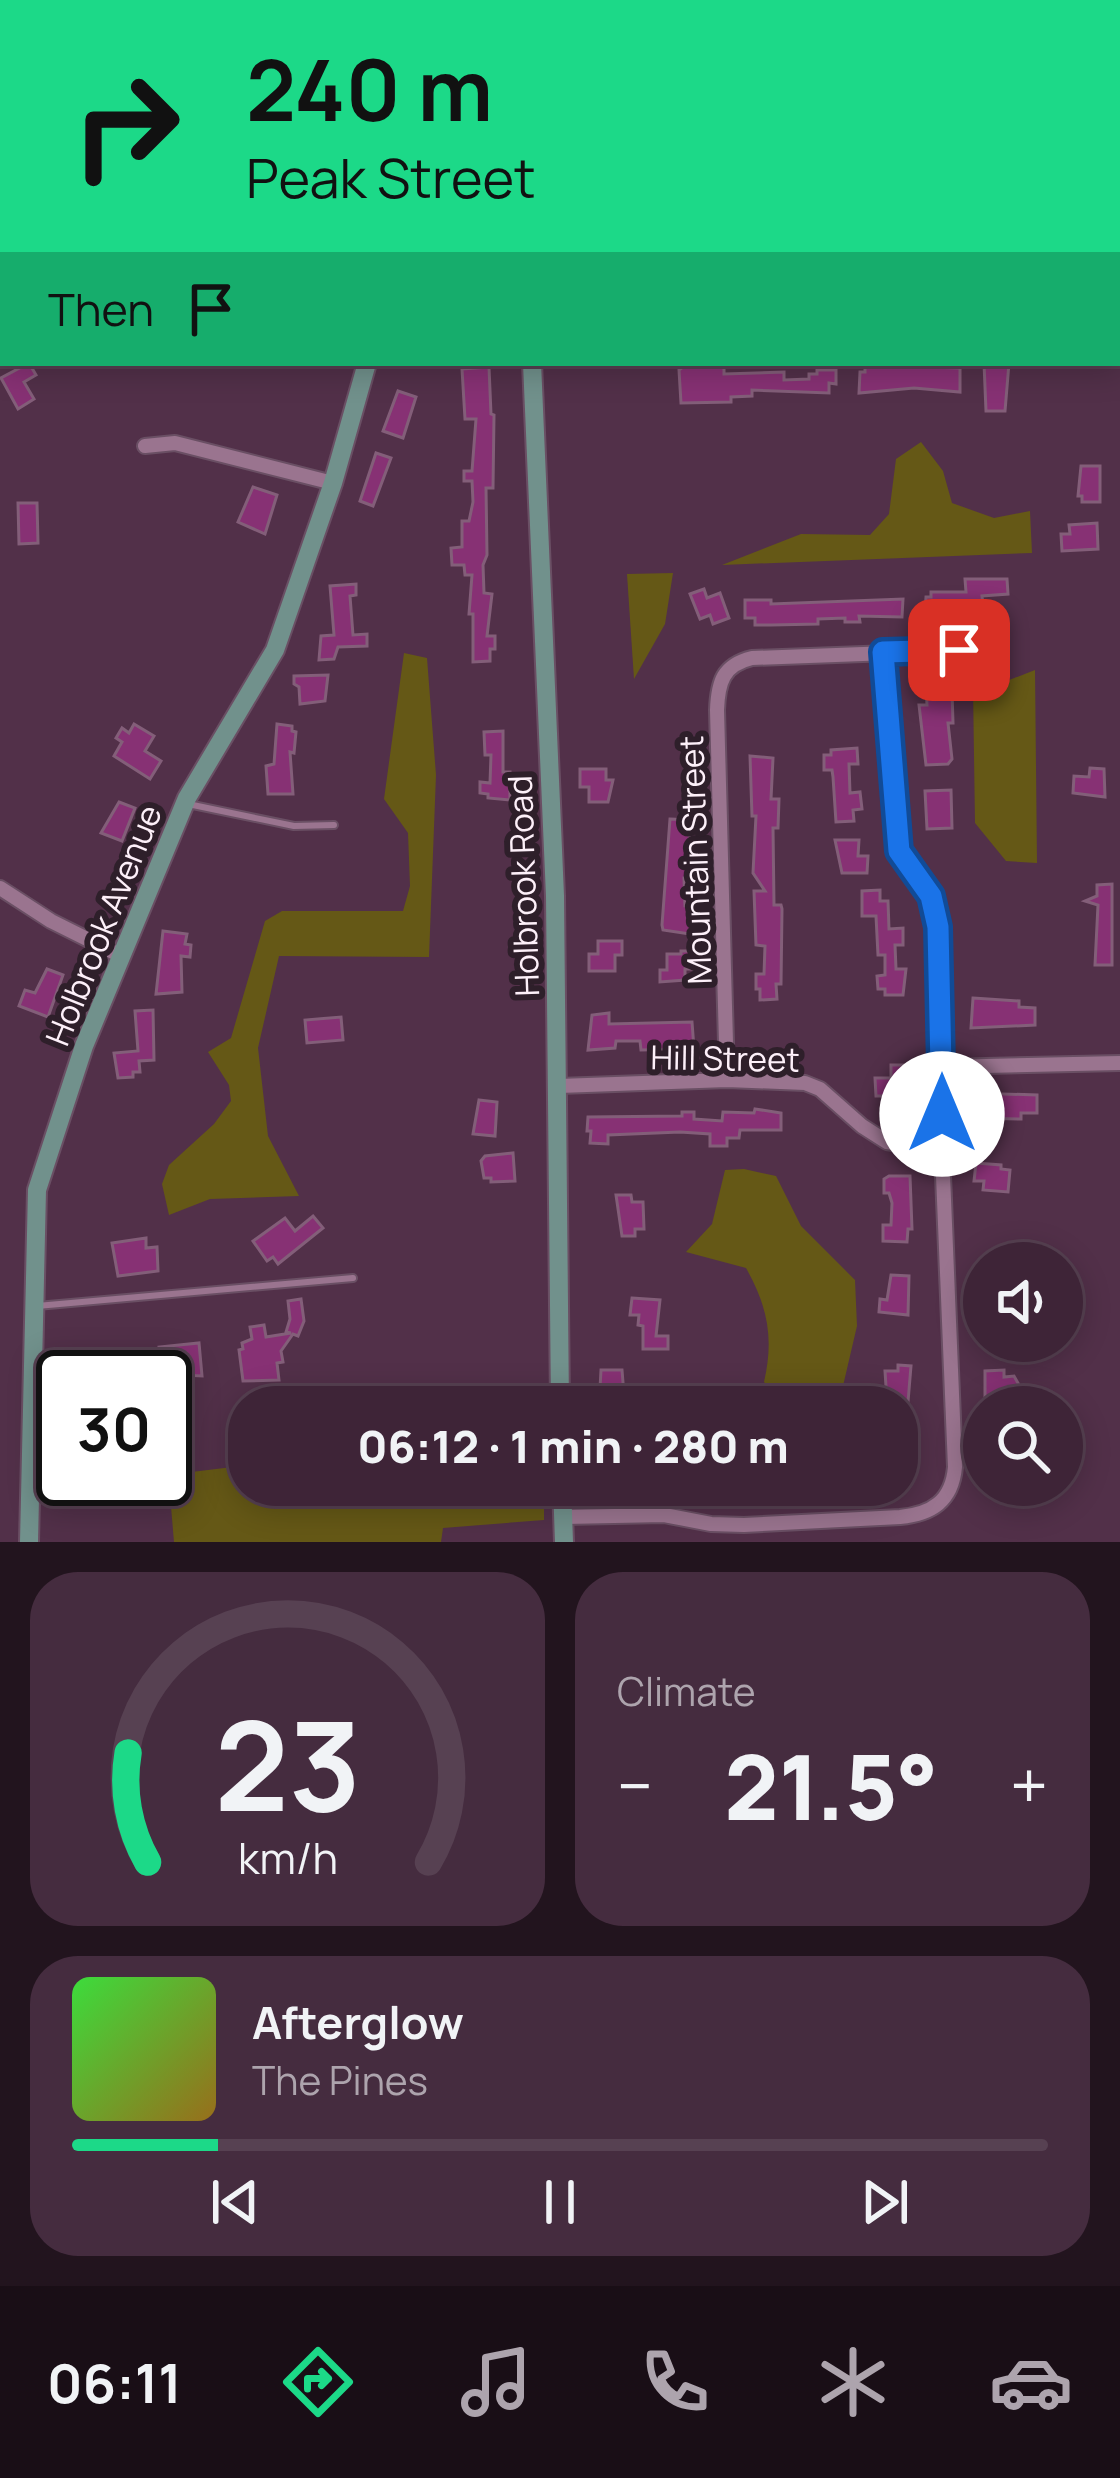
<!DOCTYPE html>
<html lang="en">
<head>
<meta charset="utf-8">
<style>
  body { margin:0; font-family:Manrope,sans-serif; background:#452c3f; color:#f1f3f6; height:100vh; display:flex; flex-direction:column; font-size:45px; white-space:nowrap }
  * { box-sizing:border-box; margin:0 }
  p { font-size:39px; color:#ada4ad }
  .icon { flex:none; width:66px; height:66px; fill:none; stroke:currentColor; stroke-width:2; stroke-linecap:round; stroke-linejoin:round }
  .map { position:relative; height:1542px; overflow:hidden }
  .details { display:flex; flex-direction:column; gap:30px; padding:30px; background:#22141e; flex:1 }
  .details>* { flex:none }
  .guide { position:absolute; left:0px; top:0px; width:1122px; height:366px; box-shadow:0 6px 30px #0003,0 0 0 3px #574152; background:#1cd988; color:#111; overflow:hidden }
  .fabs { position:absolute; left:963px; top:1242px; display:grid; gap:24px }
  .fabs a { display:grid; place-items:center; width:120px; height:120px; border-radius:50%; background:#3e2437; box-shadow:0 6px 30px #0003,0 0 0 3px #574152; font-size:60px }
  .speed { position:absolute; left:36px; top:1350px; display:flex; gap:24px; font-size:60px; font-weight:700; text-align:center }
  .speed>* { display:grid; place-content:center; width:156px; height:156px; border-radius:50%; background:#3e2437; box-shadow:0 6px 30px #0003,0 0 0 3px #574152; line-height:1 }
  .speed .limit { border:6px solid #111; border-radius:18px; background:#fff; color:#111 }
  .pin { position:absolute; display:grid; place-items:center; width:102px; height:102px; color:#fff; margin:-51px; border-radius:24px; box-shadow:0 6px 18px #0006 }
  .me { position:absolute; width:132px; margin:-66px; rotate:0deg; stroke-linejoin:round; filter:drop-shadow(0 0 9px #0008) }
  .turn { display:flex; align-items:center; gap:42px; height:252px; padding:0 48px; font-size:54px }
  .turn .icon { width:156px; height:156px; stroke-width:2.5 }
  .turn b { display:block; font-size:84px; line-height:102px }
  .then { display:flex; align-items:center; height:114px; padding:0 48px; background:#0003; gap:24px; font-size:45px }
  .big { font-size:90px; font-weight:800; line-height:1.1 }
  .details .widget { flex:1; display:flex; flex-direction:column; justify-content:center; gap:18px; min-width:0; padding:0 42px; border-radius:48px; background:#452c3f }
  .details .dial { align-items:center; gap:0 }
  .dial svg { height:312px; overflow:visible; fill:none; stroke:#574152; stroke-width:7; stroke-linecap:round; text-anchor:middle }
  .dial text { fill:#f1f3f6; stroke:none }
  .song { display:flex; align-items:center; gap:36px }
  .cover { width:144px; height:144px; border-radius:18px; background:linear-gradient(135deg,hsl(120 70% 55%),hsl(40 70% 35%)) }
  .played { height:12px; border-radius:6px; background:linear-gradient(90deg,#1cd988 15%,#574152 15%) }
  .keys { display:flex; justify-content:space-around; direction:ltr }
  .heat { display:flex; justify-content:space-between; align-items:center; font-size:66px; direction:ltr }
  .details .tiles { flex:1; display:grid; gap:30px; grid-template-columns:1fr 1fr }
  .widget:last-child { grid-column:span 2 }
  .trip { position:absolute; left:228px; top:1386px; width:690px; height:120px; border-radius:48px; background:#3e2437; box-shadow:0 6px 30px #0003,0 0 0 3px #574152; font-weight:800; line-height:120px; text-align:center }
  .tab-bar { display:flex; height:192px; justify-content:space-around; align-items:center; background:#190e16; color:#ada4ad }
  .tab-bar .icon { width:84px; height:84px }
  .tab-bar .on { color:#1cd988 }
  .tab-bar b { font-size:54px; color:#f1f3f6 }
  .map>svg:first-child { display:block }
  .green { fill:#655816 }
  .building { fill:#873174; stroke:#835e79; stroke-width:3 }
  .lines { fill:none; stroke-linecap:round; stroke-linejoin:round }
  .lane-casing { stroke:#6a4f64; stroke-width:10 }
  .street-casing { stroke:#6a4f64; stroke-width:18 }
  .secondary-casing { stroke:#6a4f64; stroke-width:22 }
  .lane { stroke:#9a748f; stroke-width:6 }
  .street { stroke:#9a748f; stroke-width:14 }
  .secondary { stroke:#71918c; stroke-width:18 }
  .route-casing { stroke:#114b97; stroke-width:30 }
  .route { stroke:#1a73e8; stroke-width:21 }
  .labels { text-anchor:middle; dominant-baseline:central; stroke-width:12; stroke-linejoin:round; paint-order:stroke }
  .street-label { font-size:33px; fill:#fdf0f9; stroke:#2e1f2a }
</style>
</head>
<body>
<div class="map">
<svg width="1120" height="1542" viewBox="0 0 1120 1542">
  <rect width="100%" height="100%" fill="#523049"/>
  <g class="green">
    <polygon points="921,442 943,471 952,503 994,518 1030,511 1032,553 722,565 801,534 870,535 889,514 896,459"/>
    <polygon points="673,573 665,624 634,679 627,574"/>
    <polygon points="404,653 427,658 436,775 429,957 279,956 258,1048 268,1136 299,1196 210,1199 169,1215 162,1184 169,1165 214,1124 231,1101 229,1085 208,1052 231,1038 265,921 282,911 403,911 410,886 408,833 384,799"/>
    <polygon points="1035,670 1037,863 1006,861 975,823 973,688 999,684"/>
    <path d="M 744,1169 L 776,1176 L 801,1226 L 855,1280 L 857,1326 L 839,1403 L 788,1407 L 764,1382 C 774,1339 768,1307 746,1268 L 686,1252 L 712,1224 L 725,1170 Z"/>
    <polygon points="249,1465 249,1485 402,1485 414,1501 544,1494 544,1520 443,1528 441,1542 174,1542 169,1483 175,1474"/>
  </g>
  <g class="building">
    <polygon points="29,363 36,375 24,382 34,399 18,409 1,378"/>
    <polygon points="884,363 930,363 930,367 960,368 960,392 914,388 859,393 860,372 865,372 865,365"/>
    <polygon points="984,363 1009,363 1005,411 986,411"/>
    <polygon points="489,367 491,414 494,415 493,488 486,488 487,555 483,565 484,593 492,594 487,636 495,636 495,649 490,649 490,661 473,662 473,614 469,614 472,575 465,575 464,565 452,565 451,548 462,547 462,521 469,521 473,502 472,481 464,481 464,471 472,471 476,419 465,419 462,369"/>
    <polygon points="683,367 724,367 724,374 784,372 784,380 809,379 809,374 817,374 817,370 836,370 836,384 829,383 829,393 752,390 752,396 731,397 731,402 681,403 679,370"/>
    <polygon points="398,391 416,397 403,438 383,431"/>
    <polygon points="376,453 391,458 373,506 360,501"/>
    <polygon points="1081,466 1100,466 1100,502 1082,502 1082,496 1078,496"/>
    <polygon points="253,487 277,495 265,534 238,522"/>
    <polygon points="18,503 37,503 38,543 19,544"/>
    <polygon points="1097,523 1098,549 1062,551 1061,534 1070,534 1069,525"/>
    <polygon points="965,579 1007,579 1008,594 982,596 983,605 951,606 950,618 925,614 926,597 931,597 931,592 966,592"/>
    <polygon points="356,584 356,595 350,596 353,635 367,634 367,646 338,647 334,659 319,660 321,636 334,635 330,586"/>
    <polygon points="704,589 707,598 720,593 729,618 713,624 710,615 700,619 690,594"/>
    <polygon points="903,599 902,617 859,616 860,622 845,622 845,618 818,619 818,624 771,625 755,625 755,618 745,618 745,600 771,600 771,604"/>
    <polygon points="328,675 325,701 300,704 299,687 294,684 294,676"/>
    <polygon points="944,685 944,691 952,691 953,723 948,723 952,759 948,764 926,765 919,705 927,705 926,686"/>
    <polygon points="134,724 154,736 145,751 161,761 150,779 114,756 122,742 116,738 122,728 129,733"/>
    <polygon points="277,724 292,726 292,731 296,732 294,753 290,752 293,794 268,794 266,766 274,764"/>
    <polygon points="503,731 503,772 510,772 510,800 488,798 488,794 480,793 480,782 490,783 491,755 485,755 484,732"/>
    <polygon points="857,748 858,764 849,764 850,793 860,792 862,809 853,810 854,821 836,822 833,777 832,770 824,770 824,755 831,755 831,750"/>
    <polygon points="750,756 773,758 771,799 779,799 778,828 773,828 774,905 781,905 782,909 781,984 776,984 777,999 760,1000 760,989 756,989 756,974 764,974 765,946 756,945 754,891 765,891 753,873 756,816 752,816"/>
    <polygon points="1090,768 1104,769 1105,797 1073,793 1074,776 1089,777"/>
    <polygon points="580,769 606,769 606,780 613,780 608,802 589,802 589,787 580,787"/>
    <polygon points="951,790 952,828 927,829 925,791"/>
    <polygon points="119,802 135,808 122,841 101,833"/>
    <polygon points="670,819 691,820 688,861 691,861 692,878 684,878 685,906 692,907 690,934 663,930 662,925"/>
    <polygon points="835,840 859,840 858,856 868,856 867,873 842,873"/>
    <polygon points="1112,884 1112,965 1095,965 1098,905 1085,901 1097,896 1097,885"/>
    <polygon points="880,890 880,901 888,901 889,929 903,928 903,945 895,945 896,969 906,969 903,995 885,995 885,989 878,989 877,976 885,975 885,955 878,955 876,916 862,916 862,891"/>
    <polygon points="163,931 187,934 185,944 191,945 190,957 181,956 182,992 156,994"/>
    <polygon points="598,941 622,941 622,955 615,955 615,971 589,971 589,954 598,954"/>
    <polygon points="681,951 694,951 693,969 685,969 685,980 660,982 660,970 667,970 667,954 681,954"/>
    <polygon points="47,969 63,975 48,1017 19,1006 25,990 35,993"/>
    <polygon points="973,998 1019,1001 1019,1007 1035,1008 1035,1025 971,1028"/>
    <polygon points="153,1010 154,1060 139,1061 140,1072 133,1072 133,1077 118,1078 114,1053 138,1051 135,1011"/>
    <polygon points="609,1013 609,1024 692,1022 694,1049 641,1050 640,1041 616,1041 615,1048 588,1050 592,1015"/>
    <polygon points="341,1017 343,1040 307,1043 305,1020"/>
    <polygon points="891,1065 908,1065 908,1104 892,1105 892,1096 876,1096 875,1078 891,1078"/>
    <polygon points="972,1093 1037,1095 1037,1113 1021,1113 1021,1119 976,1118"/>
    <polygon points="479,1100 497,1102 495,1136 473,1134"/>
    <polygon points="755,1109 781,1113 781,1130 740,1130 739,1138 727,1138 727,1146 710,1146 710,1134 680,1132 608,1135 608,1144 590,1143 591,1131 587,1131 588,1117 682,1116 682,1112 694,1112 694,1119 722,1121 723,1112 754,1113"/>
    <polygon points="513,1153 515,1181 491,1182 491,1178 484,1178 481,1161 485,1156"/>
    <polygon points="976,1163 1001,1165 1001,1169 1010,1170 1008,1192 983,1190 984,1181 974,1181"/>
    <polygon points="889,1176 910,1176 912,1229 908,1229 907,1242 883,1241 883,1225 891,1225 892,1203 889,1193 884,1193 884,1179"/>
    <polygon points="616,1195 631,1195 632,1202 643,1202 644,1229 635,1229 635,1236 622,1236"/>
    <polygon points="313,1216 323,1228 278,1264 273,1257 267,1261 253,1241 285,1218 295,1231"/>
    <polygon points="146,1238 146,1248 157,1247 158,1271 118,1276 112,1243"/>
    <polygon points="891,1275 909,1276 908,1315 879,1312 880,1299 887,1300"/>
    <polygon points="632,1298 660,1300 656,1336 668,1336 668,1349 643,1349 643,1326 638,1325 639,1315 630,1315"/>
    <polygon points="301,1299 304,1321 298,1336 293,1334 281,1351 283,1362 277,1363 279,1380 243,1381 239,1350 243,1349 242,1343 252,1339 250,1327 264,1325 266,1337 291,1333 286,1332 290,1319 288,1301"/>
    <polygon points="199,1343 202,1376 161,1374 159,1347"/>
    <polygon points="898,1365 911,1366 908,1402 887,1402 885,1371 898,1371"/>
    <polygon points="601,1370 622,1370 624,1395 632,1395 632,1407 599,1407"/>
    <polygon points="1004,1370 1004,1377 1014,1376 1019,1385 1019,1396 985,1399 985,1371"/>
  </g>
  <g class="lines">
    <g class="lane-casing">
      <g id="lane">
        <polyline points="424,3 424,0"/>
        <polyline points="442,3 443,0"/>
        <polyline points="188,804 294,826 334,825"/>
        <polyline points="37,1306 353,1278"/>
      </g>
    </g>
    <g class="street-casing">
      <g id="street">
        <polyline points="1119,29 1120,29"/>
        <polyline points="1119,317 1120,317"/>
        <polyline points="145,446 175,443 333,483"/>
        <polyline points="0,888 51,921 119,955"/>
        <polyline points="942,1067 1120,1063"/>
        <path d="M 727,1080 L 717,710 C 718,682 723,665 752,658 L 998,649"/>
        <polyline points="559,1086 727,1080 805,1083 820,1089 862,1126 887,1142 942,1151"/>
        <path d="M 564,1517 L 664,1515 L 711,1524 L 744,1525 L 900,1517 C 932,1514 952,1501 955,1467 L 942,1151 L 940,946 L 931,896 L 899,852 L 883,652"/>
      </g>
    </g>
    <g class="secondary-casing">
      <g id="secondary">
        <polyline points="516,0 516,3"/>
        <polyline points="532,363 555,896 560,1407"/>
        <polyline points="562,1485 564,1542"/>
        <polyline points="29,1542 37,1190 84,1046 187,798 275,650 333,483 367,363"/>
      </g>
    </g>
    <use href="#lane" class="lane"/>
    <use href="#street" class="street"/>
    <use href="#secondary" class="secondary"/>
  </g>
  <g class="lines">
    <g class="route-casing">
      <polyline id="route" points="942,1114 938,927 931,896 899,851 883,652 959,650"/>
    </g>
    <use href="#route" class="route"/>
  </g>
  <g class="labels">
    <g class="street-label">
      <text transform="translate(695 860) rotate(-92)">Mountain Street</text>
      <text transform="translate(523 886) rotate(-92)">Holbrook Road</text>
      <text transform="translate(103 925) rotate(-68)">Holbrook Avenue</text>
      <text transform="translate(725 1058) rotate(1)">Hill Street</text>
    </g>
  </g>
</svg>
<div class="fabs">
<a><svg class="icon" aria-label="sound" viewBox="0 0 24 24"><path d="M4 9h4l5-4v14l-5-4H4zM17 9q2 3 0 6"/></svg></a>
<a><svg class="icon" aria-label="search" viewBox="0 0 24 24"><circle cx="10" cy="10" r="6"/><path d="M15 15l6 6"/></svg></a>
</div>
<div class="speed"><div class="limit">30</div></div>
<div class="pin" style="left:959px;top:650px;background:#d93025"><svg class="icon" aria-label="arrive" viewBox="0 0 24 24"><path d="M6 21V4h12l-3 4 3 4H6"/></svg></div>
<svg class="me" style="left:942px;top:1114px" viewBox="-20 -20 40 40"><circle r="19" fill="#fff"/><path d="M0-13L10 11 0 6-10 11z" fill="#1a73e8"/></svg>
<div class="trip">06:12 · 1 min · 280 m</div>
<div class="guide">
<div class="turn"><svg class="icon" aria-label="right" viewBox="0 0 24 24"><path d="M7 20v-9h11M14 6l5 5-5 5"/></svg><div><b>240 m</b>Peak Street</div></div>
<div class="then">Then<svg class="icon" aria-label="arrive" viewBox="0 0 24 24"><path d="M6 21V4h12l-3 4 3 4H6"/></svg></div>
</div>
</div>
<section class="details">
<div class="tiles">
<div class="widget dial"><svg viewBox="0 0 100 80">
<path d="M14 69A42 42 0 1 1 86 69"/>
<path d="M14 69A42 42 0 0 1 9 41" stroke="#1cd988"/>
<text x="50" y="56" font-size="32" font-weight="700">23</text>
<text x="50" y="72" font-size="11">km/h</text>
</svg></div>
<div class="widget"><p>Climate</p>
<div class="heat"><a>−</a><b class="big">21.5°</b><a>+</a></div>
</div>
<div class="widget">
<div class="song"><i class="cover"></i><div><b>Afterglow</b><p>The Pines</p></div></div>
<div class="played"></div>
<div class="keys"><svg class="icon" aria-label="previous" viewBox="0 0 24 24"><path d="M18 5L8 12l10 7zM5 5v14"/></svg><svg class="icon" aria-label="pause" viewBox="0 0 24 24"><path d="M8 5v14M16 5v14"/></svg><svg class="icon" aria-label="next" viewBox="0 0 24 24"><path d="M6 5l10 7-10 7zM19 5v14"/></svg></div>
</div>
</div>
</section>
<nav class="tab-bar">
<b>06:11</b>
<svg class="icon on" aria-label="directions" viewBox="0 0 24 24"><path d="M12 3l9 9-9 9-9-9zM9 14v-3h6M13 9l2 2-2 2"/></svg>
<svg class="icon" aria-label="music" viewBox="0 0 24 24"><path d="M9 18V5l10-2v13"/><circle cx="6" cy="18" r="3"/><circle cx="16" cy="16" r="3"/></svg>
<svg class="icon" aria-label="phone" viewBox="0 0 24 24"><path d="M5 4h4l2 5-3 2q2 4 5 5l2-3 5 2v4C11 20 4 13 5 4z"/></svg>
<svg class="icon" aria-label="climate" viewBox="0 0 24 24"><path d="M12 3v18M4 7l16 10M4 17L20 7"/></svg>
<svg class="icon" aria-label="car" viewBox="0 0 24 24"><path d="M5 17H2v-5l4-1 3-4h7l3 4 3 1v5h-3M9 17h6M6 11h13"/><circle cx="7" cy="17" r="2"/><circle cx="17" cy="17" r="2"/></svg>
</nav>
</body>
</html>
